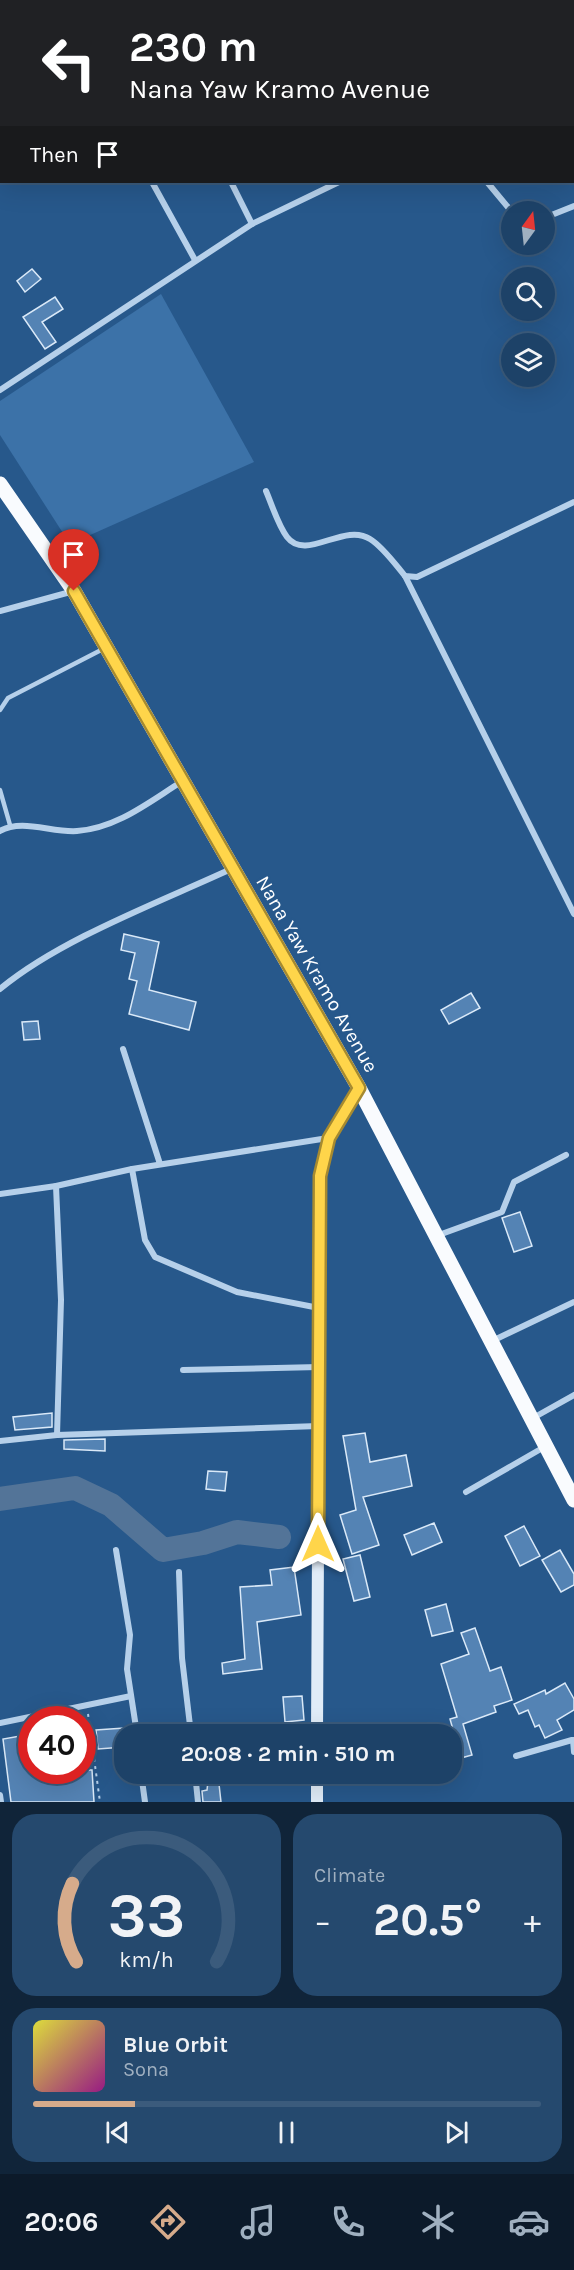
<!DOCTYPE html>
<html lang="en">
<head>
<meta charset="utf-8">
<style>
  body { margin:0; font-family:Karla,sans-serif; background:#25496e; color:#f1f3f6; height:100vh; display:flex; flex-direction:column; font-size:22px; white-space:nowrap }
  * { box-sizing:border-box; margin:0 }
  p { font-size:20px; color:#a0b0c0 }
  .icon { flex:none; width:33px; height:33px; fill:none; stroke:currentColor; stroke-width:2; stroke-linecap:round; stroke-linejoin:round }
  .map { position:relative; height:1802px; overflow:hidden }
  .side { display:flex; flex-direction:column; gap:12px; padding:12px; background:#102439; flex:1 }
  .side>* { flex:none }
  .banner { position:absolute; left:0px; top:0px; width:574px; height:183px; box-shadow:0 6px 24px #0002,0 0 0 2px #3b5b7c; background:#202124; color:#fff; overflow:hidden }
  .needle { width:39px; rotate:15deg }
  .buttons { position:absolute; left:501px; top:201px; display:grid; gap:12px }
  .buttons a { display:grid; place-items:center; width:54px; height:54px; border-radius:50%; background:#1d4268; box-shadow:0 6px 24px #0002,0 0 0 2px #3b5b7c; font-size:30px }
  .speed { position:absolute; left:18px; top:1706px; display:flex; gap:12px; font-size:30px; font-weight:700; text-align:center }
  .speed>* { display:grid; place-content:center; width:78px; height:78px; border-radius:50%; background:#1d4268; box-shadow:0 6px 24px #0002,0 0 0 2px #3b5b7c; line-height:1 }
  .speed .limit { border:9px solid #d22; background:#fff; color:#111 }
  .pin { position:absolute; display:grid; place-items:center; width:51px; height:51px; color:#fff; margin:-62px -26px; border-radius:50% 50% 50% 0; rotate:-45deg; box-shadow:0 0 6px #0007 }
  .pin .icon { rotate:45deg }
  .me { position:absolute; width:66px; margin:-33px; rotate:0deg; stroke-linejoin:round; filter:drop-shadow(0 0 4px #0008) }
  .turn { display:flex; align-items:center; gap:21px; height:126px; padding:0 30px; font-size:27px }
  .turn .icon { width:78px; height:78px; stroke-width:2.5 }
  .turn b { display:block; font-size:42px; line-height:51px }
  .then { display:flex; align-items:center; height:57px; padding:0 30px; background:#0003; gap:12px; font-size:22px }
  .big { font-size:45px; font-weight:700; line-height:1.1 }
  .side .card { flex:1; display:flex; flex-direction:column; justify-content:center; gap:9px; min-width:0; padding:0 21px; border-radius:24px; background:#25496e }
  .side .dial { align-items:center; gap:0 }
  .dial svg { height:156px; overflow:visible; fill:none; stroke:#3b5b7c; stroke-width:7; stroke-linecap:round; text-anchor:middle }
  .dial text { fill:#f1f3f6; stroke:none }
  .song { display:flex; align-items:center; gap:18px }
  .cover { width:72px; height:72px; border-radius:9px; background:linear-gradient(135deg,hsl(60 70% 55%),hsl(310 70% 35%)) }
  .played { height:6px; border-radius:3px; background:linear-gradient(90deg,#d6ab8b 20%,#3b5b7c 20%) }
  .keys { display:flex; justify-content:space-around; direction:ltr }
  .heat { display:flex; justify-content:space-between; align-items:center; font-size:33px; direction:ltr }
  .side .tiles { flex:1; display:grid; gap:12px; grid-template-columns:1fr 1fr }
  .card:last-child { grid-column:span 2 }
  .trip { position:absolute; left:114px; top:1724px; width:348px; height:60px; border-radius:24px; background:#1d4268; box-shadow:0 6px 24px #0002,0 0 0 2px #3b5b7c; font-weight:700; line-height:60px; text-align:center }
  .menu { display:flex; height:96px; justify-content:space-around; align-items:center; background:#0c1a2a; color:#a0b0c0 }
  .menu .icon { width:42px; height:42px }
  .menu .selected { color:#d6ab8b }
  .menu b { font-size:27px; color:#f1f3f6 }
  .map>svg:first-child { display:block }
  .green { fill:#3c72a8 }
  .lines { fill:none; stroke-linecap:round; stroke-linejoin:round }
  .river { stroke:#537498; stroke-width:24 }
  .building { fill:#5483b4; stroke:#dae9f8; stroke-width:1.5 }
  .path { stroke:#b6d0ea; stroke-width:2; stroke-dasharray:3 4.5; stroke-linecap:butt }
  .lane { stroke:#b6d0ea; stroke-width:4.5 }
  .street { stroke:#b6d0ea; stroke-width:6 }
  .secondary { stroke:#e0ecf8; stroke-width:12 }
  .primary { stroke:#f9fbfe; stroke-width:15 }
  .route-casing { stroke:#a68a30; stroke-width:15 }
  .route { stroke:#ffd54a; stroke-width:10 }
  .labels { text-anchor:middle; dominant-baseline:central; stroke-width:4.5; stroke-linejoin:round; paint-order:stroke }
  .street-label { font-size:20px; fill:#fff; stroke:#27588b }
</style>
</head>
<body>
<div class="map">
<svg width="574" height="1802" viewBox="0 0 574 1802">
  <rect width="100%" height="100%" fill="#27588b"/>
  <polygon class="green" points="161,294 254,462 70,544 0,435 0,401"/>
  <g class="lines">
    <polyline class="river" points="0,1499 75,1488 111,1505 163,1550 203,1543 237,1532 279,1537"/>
  </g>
  <g class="building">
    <polygon points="32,269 41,279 25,292 17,281"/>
    <polygon points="55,297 63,309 42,322 56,342 45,349 23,317"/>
    <polygon points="124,934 159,942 149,990 196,1002 189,1030 129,1014 137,981 129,979 135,953 121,950"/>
    <polygon points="471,993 480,1008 449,1024 441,1010"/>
    <polygon points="38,1021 40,1039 24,1040 22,1022"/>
    <polygon points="520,1212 532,1246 514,1252 502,1218"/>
    <polygon points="52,1413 52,1427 15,1430 13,1417"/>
    <polygon points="365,1433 370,1462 406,1455 412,1486 363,1497 379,1545 352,1554 340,1515 356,1510 343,1436"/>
    <polygon points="105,1439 105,1451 64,1449 64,1440"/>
    <polygon points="208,1471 227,1472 225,1491 206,1489"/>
    <polygon points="434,1523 442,1542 412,1555 404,1535"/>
    <polygon points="524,1526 540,1556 520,1566 505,1536"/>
    <polygon points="560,1550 574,1574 574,1585 561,1592 542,1560"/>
    <polygon points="360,1555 370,1597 354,1601 343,1559"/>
    <polygon points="294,1567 301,1615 257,1622 262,1669 223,1674 222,1663 245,1659 240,1587 272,1585 270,1570"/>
    <polygon points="446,1604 453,1631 432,1636 425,1610"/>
    <polygon points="475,1628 490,1671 501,1667 512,1700 494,1706 496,1712 463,1724 472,1755 461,1758 450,1719 457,1717 441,1664 469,1654 461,1633"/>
    <polygon points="565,1683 574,1699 574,1710 557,1720 562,1730 545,1738 539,1725 535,1727 528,1710 519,1714 514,1704 545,1690 546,1694"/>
    <polygon points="302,1696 304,1720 285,1722 283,1697"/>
    <polygon points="124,1728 124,1747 98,1749 96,1730"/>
    <polygon points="32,1734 32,1770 92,1770 94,1802 11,1802 3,1739"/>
    <polygon points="209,1773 233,1774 232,1785 219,1784 221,1802 203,1802 202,1791 207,1790"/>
  </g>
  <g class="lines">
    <polyline class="path" points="88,1714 100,1802"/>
    <g class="lane">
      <polyline points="0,710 8,698 105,648"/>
      <polyline points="0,790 10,825"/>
    </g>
    <g class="street">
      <polyline points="11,0 11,2"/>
      <polyline points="406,0 406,2"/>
      <polyline points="161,2 164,0"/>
      <polyline points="573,71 574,70"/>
      <polyline points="0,111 2,110"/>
      <polyline points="152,182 195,260"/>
      <polyline points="231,182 252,224"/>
      <polyline points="487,182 512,212"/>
      <polyline points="544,218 574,206"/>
      <polyline points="0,390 252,224 339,182"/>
      <path d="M 266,491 C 272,505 278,525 287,537 C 306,562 344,522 370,539 C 383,547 395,564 405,576 L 417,577 L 574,502"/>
      <polyline points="405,576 574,914"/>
      <polyline points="0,611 74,591"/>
      <path d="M 0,831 C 22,818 52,833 77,831 C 117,828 149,802 181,782"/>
      <path d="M 0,989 C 60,939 160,902 231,869"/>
      <polyline points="123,1049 160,1164"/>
      <polyline points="132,1169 145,1240 155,1257 237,1292 319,1308"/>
      <polyline points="56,1186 61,1300 57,1435"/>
      <polyline points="0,1194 56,1186 132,1169 328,1138"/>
      <polyline points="436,1236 502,1212 514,1182 566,1155"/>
      <polyline points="492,1341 574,1302"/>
      <polyline points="183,1370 319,1367"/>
      <polyline points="533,1418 574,1395"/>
      <polyline points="0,1441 57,1435 318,1426"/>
      <polyline points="466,1492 546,1446"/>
      <polyline points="116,1550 130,1635 127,1669 137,1734"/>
      <polyline points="179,1572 182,1658 191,1734"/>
      <polyline points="0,1723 131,1696"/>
      <polyline points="573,1740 574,1752"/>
      <polyline points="516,1756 572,1740"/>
      <polyline points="141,1773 145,1802"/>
      <polyline points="195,1773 198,1802"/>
      <polyline points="0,1795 1,1802"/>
    </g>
    <g class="secondary">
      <polyline points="317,1734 320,1177 329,1138 359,1088"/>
      <polyline points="317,1773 317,1802"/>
    </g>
    <polyline class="primary" points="0,484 74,591 359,1088 574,1500"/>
  </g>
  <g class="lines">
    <g class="route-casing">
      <polyline id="route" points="74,591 359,1088 329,1138 320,1176 318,1544"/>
    </g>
    <use href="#route" class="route"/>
  </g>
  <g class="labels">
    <g class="street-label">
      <text transform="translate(317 974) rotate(60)">Nana Yaw Kramo Avenue</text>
    </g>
  </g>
</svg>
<div class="buttons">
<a><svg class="needle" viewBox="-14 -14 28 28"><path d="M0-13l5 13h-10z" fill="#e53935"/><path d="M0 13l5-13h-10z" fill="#a0b0c0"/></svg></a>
<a><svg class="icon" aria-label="search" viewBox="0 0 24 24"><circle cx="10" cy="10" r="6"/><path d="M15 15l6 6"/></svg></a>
<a><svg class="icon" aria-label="layers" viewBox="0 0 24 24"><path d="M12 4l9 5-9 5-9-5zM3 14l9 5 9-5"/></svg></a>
</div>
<div class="speed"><div class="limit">40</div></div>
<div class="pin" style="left:74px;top:591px;background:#d93025"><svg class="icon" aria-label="arrive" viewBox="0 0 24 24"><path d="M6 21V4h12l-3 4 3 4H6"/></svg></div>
<svg class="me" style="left:318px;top:1544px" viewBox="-20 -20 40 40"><path d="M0-17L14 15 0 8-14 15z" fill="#ffd54a" stroke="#fff" stroke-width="4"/></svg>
<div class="trip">20:08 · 2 min · 510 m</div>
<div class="banner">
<div class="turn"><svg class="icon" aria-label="left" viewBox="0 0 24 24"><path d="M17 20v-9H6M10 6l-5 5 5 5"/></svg><div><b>230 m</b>Nana Yaw Kramo Avenue</div></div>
<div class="then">Then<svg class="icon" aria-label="arrive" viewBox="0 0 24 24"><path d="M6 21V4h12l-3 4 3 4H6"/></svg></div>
</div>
</div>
<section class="side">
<div class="tiles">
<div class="card dial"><svg viewBox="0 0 100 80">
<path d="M14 69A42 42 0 1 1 86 69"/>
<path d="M14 69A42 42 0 0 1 12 29" stroke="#d6ab8b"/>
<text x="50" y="56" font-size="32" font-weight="700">33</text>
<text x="50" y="72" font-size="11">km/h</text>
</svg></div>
<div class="card"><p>Climate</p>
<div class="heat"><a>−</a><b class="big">20.5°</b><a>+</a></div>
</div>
<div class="card">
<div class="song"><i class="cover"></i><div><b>Blue Orbit</b><p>Sona</p></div></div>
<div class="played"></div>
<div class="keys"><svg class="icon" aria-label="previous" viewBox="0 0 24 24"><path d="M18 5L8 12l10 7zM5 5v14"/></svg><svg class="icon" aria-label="pause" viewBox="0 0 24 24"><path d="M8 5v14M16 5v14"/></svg><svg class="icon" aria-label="next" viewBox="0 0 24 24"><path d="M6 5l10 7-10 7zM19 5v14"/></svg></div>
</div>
</div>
</section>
<nav class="menu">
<b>20:06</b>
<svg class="icon selected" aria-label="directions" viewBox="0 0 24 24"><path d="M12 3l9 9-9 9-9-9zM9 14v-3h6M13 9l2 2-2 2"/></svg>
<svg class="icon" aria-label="music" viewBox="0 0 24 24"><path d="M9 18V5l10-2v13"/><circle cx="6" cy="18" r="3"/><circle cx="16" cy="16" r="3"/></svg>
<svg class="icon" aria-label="phone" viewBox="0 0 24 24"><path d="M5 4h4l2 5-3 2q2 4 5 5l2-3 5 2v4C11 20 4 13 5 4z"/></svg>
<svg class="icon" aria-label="climate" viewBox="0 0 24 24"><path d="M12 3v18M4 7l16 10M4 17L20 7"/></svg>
<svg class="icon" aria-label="car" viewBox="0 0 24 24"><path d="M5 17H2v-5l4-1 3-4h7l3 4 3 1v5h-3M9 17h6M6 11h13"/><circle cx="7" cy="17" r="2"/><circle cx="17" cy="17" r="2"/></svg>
</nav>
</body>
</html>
